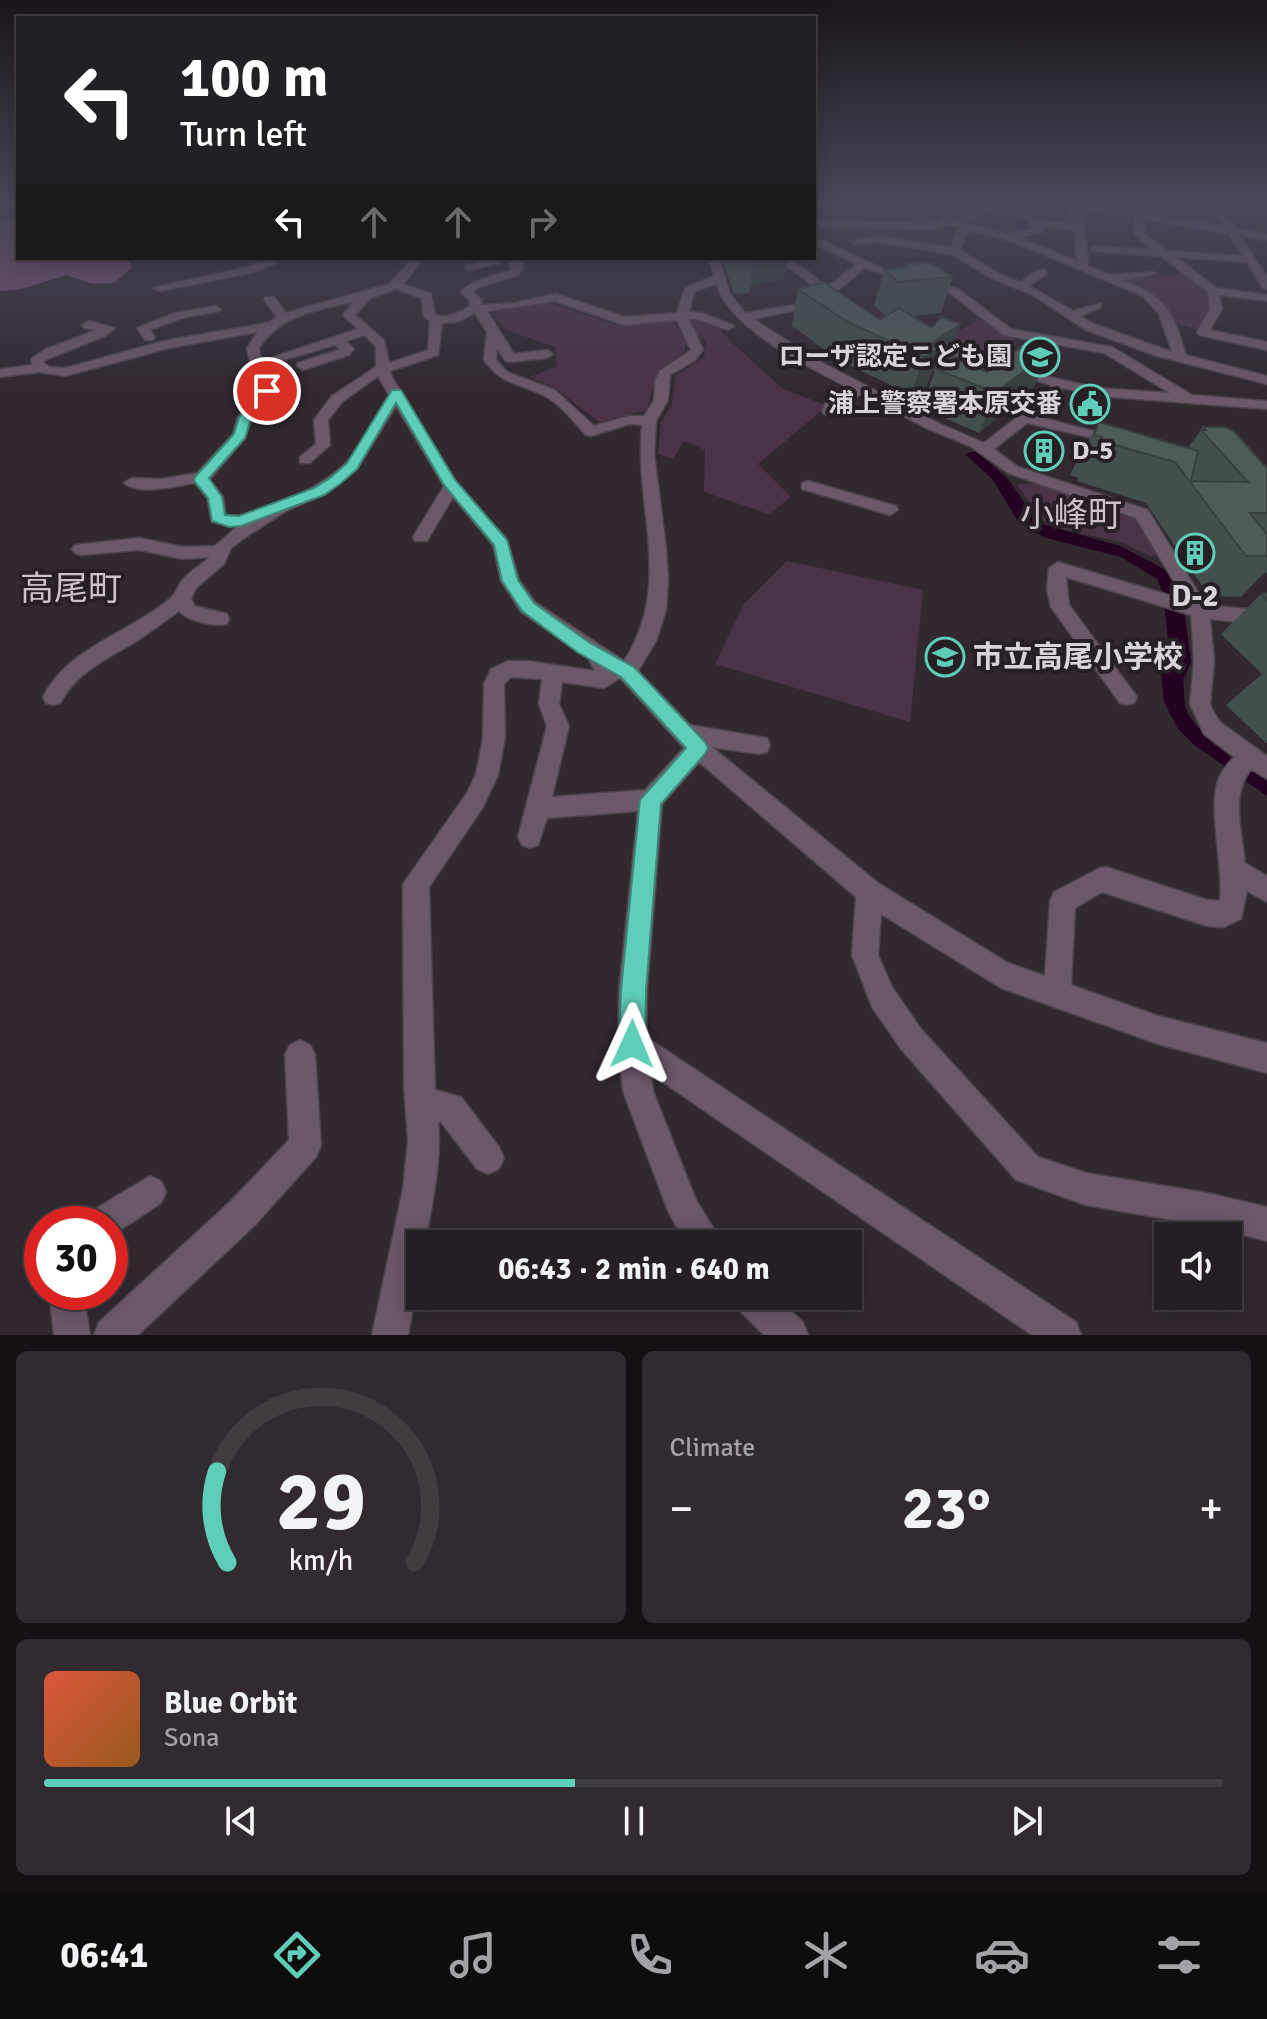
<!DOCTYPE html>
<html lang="en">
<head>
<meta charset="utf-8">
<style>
  body { margin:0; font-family:Signika,"Noto Sans JP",sans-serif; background:#312b31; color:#f1f3f6; height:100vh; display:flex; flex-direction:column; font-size:30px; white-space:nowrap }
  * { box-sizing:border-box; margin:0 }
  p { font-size:26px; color:#a3a2a6 }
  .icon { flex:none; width:44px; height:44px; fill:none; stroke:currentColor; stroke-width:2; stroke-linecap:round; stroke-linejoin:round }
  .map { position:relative; height:1335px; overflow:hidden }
  .sheet { display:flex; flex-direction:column; gap:16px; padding:16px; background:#141014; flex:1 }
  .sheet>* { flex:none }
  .top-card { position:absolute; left:16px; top:16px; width:800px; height:244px; border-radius:0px; box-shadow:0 4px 20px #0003,0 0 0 2px #423c41; background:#202124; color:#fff; overflow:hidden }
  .buttons { position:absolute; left:1154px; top:1222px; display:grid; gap:16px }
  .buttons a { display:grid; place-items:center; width:88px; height:88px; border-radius:0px; background:#251e24; box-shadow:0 4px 20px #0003,0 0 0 2px #423c41; font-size:40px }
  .speed { position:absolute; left:24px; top:1206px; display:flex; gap:16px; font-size:40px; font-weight:700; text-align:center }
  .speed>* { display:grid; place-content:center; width:104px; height:104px; border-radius:50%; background:#251e24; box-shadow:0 4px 20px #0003,0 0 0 2px #423c41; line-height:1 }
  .speed .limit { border:12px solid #d22; background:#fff; color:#111 }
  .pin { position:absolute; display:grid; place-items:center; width:68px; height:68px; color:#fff; margin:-34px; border:4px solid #fff; border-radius:50%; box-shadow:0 2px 8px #0007 }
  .me { position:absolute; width:88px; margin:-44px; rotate:1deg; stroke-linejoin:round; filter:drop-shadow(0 0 6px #0008) }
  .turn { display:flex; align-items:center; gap:28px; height:168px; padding:0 32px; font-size:36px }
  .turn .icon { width:104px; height:104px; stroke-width:2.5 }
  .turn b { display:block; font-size:56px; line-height:68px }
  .lanes { display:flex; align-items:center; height:76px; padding:0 32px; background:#0003; justify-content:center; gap:40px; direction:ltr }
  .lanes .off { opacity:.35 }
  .big { font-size:60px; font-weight:700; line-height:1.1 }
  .sheet .tile { flex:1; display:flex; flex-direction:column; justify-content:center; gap:12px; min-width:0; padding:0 28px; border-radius:12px; background:#312b31 }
  .sheet .dial { align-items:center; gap:0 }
  .dial svg { height:208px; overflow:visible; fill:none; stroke:#423c41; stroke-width:7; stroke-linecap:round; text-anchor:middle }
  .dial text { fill:#f1f3f6; stroke:none }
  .song { display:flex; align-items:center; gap:24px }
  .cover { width:96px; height:96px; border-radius:12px; background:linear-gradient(135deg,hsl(10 70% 55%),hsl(30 70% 35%)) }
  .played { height:8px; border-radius:4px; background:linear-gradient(90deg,#5eceb8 45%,#423c41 45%) }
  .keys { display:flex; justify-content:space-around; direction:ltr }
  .heat { display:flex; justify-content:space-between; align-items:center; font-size:44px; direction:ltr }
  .sheet .tiles { flex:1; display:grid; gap:16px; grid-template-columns:1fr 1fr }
  .tile:last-child { grid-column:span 2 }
  .trip { position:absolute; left:406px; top:1230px; width:456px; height:80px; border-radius:0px; background:#251e24; box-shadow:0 4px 20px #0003,0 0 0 2px #423c41; font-weight:700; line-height:80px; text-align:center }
  .menu { display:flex; height:128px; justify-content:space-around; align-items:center; background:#0f0c0e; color:#a3a2a6 }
  .menu .icon { width:56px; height:56px }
  .menu .selected { color:#5eceb8 }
  .menu b { font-size:36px; color:#f1f3f6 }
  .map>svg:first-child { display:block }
  .green { fill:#4a3247 }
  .forest { fill:#7b5176 }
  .water { fill:#240222 }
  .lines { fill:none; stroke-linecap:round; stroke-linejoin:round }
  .minor-casing { stroke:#4c434b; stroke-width:3 }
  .minor { fill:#6b5868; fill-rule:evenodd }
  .wall { fill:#434f4c }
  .shaded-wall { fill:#37403e }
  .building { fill:#4e5c58; stroke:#37403e; stroke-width:2 }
  .route { fill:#5eceb8; stroke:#3d8678; stroke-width:2 }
  .labels { text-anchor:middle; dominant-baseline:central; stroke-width:8; stroke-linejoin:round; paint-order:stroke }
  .far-poi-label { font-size:26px; font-weight:bold; fill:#d9d3d8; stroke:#271f26; text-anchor:end }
  .poi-label { font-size:30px; font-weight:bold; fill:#d9d3d8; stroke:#271f26 }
  .quarter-label { font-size:34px; fill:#cdc2cc; stroke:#271f26 }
</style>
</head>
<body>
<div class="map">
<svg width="1267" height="1335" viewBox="0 0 1267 1335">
  <rect width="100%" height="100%" fill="#312830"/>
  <g class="green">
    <path d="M 1189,274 C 1216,293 1212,302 1199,330 L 1176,324 C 1162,300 1148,290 1122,279 Z"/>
    <polygon points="545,302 616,325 673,321 686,340 684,352 658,370 647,410 599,422 555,388 530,377 557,366 555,347 506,330 492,313"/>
    <polygon points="693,317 714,322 732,343 782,388 827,406 758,464 791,497 769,514 704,492 705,450 684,441 673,459 658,454 661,423 672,403 675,376 704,357 707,343 692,329"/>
    <polygon points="980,319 1014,337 1016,346 996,359 941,341"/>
    <polygon points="1017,484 1039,484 1135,516 1161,555 1150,556 1120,542 1057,528 1042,520"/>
    <polygon points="787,561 923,590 910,722 715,664 743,605"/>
  </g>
  <polygon class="forest" points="5,220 18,220 18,258 131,258 128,259 132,267 114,283 92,284 67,275 21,289 0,291 0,223"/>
  <polygon class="water" points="976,451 1008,479 1039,523 1120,546 1166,570 1182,594 1191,663 1183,680 1185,706 1189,716 1208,739 1267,779 1267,796 1193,744 1178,729 1164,702 1161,673 1169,651 1163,593 1157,579 1121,557 1046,538 1030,530 1017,520 993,480 965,454"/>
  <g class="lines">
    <g class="minor-casing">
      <g id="minor">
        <path d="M 931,204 L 940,204 L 945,214 L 952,219 L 993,204 L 1006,204 L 961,222 L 1007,234 L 1036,228 L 1007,204 L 1017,204 L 1042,221 L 1074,225 L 1068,207 L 1057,204 L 1093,204 L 1133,211 L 1132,204 L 1142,204 L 1143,213 L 1225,227 L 1211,204 L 1220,204 L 1236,229 L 1267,234 L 1267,240 L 1240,236 L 1267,277 L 1267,289 L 1263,288 L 1247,262 L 1176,257 L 1216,288 L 1267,295 L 1267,301 L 1219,295 L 1222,309 L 1210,330 L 1267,342 L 1267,350 L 1199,335 L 1197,332 L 1210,309 L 1208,292 L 1161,256 L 1092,251 L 1091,249 L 1096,246 L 1153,250 L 1135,235 L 1134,217 L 1078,208 L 1085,229 L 1088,266 L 1110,275 L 1154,272 L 1155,274 L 1122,280 C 1167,298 1172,309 1186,355 L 1267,376 L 1267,384 L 1157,356 L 1086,330 L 1033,295 L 991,278 L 952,254 L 878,242 L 854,244 L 849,241 L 878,236 L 951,247 L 960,227 L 950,225 L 929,230 L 814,226 L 814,220 L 929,224 L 942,221 ZM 1143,219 L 1229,234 L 1243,256 L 1167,251 L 1145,234 ZM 1045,227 L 1075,231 L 1077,261 L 1018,237 L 1044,232 ZM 968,230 L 1016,243 L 1143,296 L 1159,314 L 1172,352 L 1094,324 L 1080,316 L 1101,307 L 1101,303 L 1073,311 L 1029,286 L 1046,274 L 1046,270 L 1038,270 L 1020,282 L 999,274 L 960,250 Z"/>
        <polygon points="1256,204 1267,204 1267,209"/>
        <path d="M 814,237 L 884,269 L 958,289 L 1011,329 L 1112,347 L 1192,395 L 1267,401 L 1267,409 L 1098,396 L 1063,388 L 1059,398 L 1035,416 L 1120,438 L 1120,444 L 1027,423 L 994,449 L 1018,467 L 1148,510 L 1206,605 L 1267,611 L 1267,625 L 1210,619 L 1214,660 L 1210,704 L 1214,713 L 1220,722 L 1267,756 L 1267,779 L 1251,769 C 1230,796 1242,831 1245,863 L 1267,876 L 1267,902 L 1247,891 L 1241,919 L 1224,927 L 1207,926 L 1102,892 L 1075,908 L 1071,985 L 1158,1016 L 1267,1043 L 1267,1073 L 1158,1044 L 1001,988 L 881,914 L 878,955 L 892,987 L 921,1029 L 1038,1157 L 1086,1173 L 1207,1193 L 1267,1207 L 1267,1241 L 1207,1226 L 1086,1205 L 1016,1180 L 901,1049 L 872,1007 L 852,955 L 856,897 L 699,762 L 662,804 L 647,990 L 646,1037 L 1076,1322 L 1081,1335 L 1032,1335 L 651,1074 L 653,1091 L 696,1200 L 723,1244 L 686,1244 L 668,1211 L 623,1091 L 618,1044 L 619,990 L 638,811 L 547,818 L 538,845 L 530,848 L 522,845 L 518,837 L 547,726 L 539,704 L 542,679 L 511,677 L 504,684 L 505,738 L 498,775 L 483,807 L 429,887 L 435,1090 L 461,1097 L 499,1147 L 504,1158 L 499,1169 L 488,1174 L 477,1169 L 441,1122 L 438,1121 C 442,1162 432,1203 425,1244 L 420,1244 L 420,1270 L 408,1335 L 372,1335 L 403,1189 L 408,1141 L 404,1084 L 403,884 L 467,793 L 476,774 L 483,738 L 484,684 L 491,669 L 508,661 L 527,661 L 595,671 L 588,658 L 521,612 L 501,581 L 493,545 L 453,497 L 427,541 L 415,541 L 413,537 L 444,486 L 396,406 L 357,469 L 325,494 L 286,511 L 243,539 L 231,548 L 224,564 L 196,588 L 191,599 L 195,606 L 227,614 L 229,619 L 227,624 C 214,627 188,621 179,611 C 163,622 148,634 132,644 C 104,660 77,673 60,703 L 53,705 L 46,703 L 43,697 C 68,647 130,633 171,598 C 176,593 177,588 181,582 C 188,572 201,565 210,557 L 183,559 L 139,550 L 81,555 L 75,553 L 72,549 L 75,545 L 139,538 L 183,547 L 215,546 L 238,526 L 212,522 L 207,498 L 195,483 C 175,486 140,496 124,483 L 132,478 L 161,479 L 197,473 L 233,434 L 238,417 L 260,390 L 260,378 L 249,359 L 247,348 L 258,332 L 169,348 L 65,376 L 39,372 L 0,377 L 0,369 L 32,365 L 31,359 L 46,349 L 97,330 L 84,328 L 82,325 L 88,321 L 115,328 L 105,336 L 47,359 L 43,362 L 49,367 L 65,368 L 168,340 L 268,323 L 277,317 L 264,299 L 266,297 L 274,297 L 286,313 L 389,284 L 413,258 L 424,258 L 403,284 L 431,294 L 435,314 C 446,320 458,312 469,307 L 470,301 L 461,292 C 473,279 494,276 510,271 L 511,258 L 521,258 L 523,268 L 518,275 L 477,288 L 473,292 L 482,300 L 481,305 L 514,303 L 556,294 L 625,317 L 677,313 L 685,288 L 714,276 L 709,258 L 719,258 L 730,294 L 745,313 L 820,301 L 826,304 L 753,319 L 821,362 L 936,422 L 984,443 L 1048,393 L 1051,385 L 923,346 L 923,340 L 931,340 L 1032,373 L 1098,388 L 1170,393 L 1104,353 L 1004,335 L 950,293 L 865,268 L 832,295 L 841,304 L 831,306 L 805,279 L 774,258 C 795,258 812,274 826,288 L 857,264 L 814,244 ZM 716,283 C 730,330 809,367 851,389 L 826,402 L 822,411 L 824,414 L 834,414 L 837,407 L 862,394 L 926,428 L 970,446 L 1008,473 L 1136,518 L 1185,600 L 1058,562 L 1049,568 L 1047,590 L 1051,607 L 1120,703 L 1127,705 L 1134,703 L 1137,697 L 1069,605 L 1066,577 L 1191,615 L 1194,660 L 1190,704 L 1204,734 L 1234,757 C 1229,763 1222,770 1219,778 C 1207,808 1224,865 1220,901 L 1207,900 L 1106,867 L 1100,868 L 1054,892 L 1050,901 L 1045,976 L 1008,963 L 878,883 L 712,747 L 759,754 L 767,752 L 770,745 L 767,738 L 690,725 L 638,671 L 656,641 L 666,610 L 668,579 L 666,548 L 654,453 L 656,421 L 668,400 L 670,375 L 695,360 L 703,350 L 689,319 L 697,319 L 728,330 L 734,326 L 702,313 L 689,312 L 694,292 ZM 396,289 L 422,298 L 423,315 L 430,321 L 428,350 L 389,363 L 384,340 L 355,315 L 371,298 ZM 555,301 L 624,325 L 677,320 L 691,350 L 660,371 L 655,381 L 654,400 L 644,416 L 629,416 L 594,426 L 555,390 L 507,372 L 496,360 L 497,348 L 506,361 L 510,362 L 547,358 L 553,354 L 547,350 L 514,354 L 487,311 ZM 353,302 L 343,315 L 358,329 L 274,357 L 280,361 L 335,345 L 341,349 L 298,363 L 297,366 L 303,370 L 349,355 L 354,349 L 346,341 L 365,335 L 376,347 L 376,367 L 332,396 L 314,420 L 316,444 L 300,457 L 300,463 L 310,463 L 330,445 L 328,420 L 342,402 L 378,376 L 389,395 C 376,416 363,447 345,464 C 323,486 255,521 226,515 L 223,497 L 209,480 L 245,438 L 252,418 L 274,391 L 274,378 L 261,359 L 259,348 C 280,315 316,310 353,302 ZM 475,313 L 487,332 L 484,360 C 502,385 518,383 543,395 C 561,404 573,421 586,435 L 591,436 L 630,424 L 642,425 C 634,509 674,584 624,661 L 535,602 L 519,580 L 507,540 L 455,480 L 392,377 L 390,371 L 438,355 L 442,323 L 458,322 ZM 620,678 L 684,748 L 645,790 L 552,797 L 569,726 L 559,704 L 562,682 L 604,688 Z"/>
        <polygon points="273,258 288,258 255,272 159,291 153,288 248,267"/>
        <polygon points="495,258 500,259 500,263 469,270 464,267"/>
        <polygon points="215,306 221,309 219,311 181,318 150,330 155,337 153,340 145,340 137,328 175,313"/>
        <polygon points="808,481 896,506 898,510 890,515 802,489 802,483"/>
        <polygon points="300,1040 310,1045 315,1055 321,1146 316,1157 255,1225 138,1335 94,1335 99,1322 231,1201 289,1140 285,1055 290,1045"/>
        <polygon points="150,1176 161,1181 166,1192 161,1203 110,1237 110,1224 85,1224 90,1212"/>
        <polygon points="49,1292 83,1292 90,1335 54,1335"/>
        <polygon points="732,1296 774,1296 803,1322 808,1335 764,1335 737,1308"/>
      </g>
    </g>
    <use href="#minor" class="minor"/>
  </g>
  <g class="wall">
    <polygon points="725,258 787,258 784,278 750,286 749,293 734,294 724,264"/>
    <polygon points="905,264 953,277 941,313 912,316 932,328 961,324 949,358 1034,387 979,433 922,408 935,370 931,373 926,387 911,395 839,360 792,326 798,289 880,320 886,316 874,306 884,270 905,267"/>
    <polygon points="1099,422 1188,448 1203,427 1267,468 1267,574 1265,572 1241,597 1209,596 1146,503 1077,481 1078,478 1070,475 1076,463"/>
    <polygon points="1267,593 1267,743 1266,743 1226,705 1262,674 1221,634 1261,594"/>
  </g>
  <g class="shaded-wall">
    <polygon points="753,258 787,258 784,278 750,286"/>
    <polygon points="961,324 947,362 931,373 926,387 911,395 924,357 930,344"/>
    <polygon points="1053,348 1034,387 979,433 996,393"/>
  </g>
  <g class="building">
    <polygon points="932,263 953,277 898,282 884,270 908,267 905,264"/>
    <polygon points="824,282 880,320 899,308 932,328 941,317 961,324 930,344 940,348 924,357 848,322 798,289"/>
    <polygon points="1030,340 1053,348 996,393 936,369 950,356 987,372"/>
    <polygon points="1099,422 1198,451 1191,481 1248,482 1201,430 1206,430 1203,427 1226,427 1234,431 1267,468 1267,513 1250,513 1267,535 1267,556 1246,556 1175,462 1101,441 1102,437 1094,435"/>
    <polygon points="1267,593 1267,600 1261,594"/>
  </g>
  <linearGradient id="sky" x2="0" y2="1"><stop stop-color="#1b161a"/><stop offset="0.52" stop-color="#484859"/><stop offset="1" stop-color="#484859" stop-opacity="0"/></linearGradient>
  <rect width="1267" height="391" fill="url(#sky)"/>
  <polygon class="route" points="263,388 273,391 251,418 245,438 209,478 222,497 225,515 239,516 314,488 330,478 347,463 392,390 401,390 455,480 507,540 518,580 534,603 590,643 634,667 705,742 708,748 705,754 661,804 646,990 645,1044 641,1053 632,1057 623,1053 619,1044 621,990 640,800 686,748 621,677 577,652 522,611 502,581 494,545 444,485 396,403 357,469 340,484 324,495 241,526 229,527 212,521 208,498 194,481 195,477 234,434 239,417"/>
  <defs>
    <g id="school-ring" transform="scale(2)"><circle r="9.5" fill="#271f26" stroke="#5eceb8" stroke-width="1.5"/><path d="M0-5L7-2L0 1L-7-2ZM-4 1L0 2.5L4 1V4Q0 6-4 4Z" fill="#5eceb8"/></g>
    <g id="civic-ring" transform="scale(2)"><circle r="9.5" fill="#271f26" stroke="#5eceb8" stroke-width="1.5"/><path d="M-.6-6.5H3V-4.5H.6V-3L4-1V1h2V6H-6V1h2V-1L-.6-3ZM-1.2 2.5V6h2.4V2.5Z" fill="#5eceb8"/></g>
    <g id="building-ring" transform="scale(2)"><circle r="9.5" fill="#271f26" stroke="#5eceb8" stroke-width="1.5"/><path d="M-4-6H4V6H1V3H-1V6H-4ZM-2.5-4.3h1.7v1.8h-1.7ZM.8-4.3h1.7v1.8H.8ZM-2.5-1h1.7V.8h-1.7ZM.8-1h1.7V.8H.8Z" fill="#5eceb8"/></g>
  </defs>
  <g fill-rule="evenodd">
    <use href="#school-ring" x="1040" y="357"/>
    <use href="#civic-ring" x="1090" y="404"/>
    <use href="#building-ring" x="1044" y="451"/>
    <use href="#building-ring" x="1195" y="553"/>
    <use href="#school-ring" x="945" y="657"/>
  </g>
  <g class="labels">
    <g class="far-poi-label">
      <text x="1012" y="357">ローザ認定こども園</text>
      <text x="1062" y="404">浦上警察署本原交番</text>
      <text x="1072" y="451" text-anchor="start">D-5</text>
    </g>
    <g class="poi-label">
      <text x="1195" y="596">D-2</text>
      <text x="973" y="657" text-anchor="start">市立高尾小学校</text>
    </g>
    <g class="quarter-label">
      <text x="1071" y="515">小峰町</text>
      <text x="71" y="589">高尾町</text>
    </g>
  </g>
</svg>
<div class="buttons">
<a><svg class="icon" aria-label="sound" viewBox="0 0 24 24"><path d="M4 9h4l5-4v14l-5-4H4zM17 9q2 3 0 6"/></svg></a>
</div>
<div class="speed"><div class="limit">30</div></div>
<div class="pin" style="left:267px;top:391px;background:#d93025"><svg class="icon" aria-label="arrive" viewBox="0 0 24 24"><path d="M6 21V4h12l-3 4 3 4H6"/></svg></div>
<svg class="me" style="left:632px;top:1044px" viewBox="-20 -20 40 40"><path d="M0-17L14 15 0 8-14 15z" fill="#5eceb8" stroke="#fff" stroke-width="4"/></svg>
<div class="trip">06:43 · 2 min · 640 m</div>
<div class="top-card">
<div class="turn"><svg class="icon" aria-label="left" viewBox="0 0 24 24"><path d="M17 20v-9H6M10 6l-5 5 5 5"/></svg><div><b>100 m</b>Turn left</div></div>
<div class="lanes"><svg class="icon" aria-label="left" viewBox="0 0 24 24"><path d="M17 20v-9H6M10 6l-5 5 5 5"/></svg><svg class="icon off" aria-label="ahead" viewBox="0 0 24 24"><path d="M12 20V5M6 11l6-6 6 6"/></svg><svg class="icon off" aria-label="ahead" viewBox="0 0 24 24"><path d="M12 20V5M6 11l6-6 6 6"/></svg><svg class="icon off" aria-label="right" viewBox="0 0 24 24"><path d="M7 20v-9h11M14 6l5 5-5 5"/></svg></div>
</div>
</div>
<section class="sheet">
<div class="tiles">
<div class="tile dial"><svg viewBox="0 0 100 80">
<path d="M14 69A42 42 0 1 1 86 69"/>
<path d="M14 69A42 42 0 0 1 10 34" stroke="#5eceb8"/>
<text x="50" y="56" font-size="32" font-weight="700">29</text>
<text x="50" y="72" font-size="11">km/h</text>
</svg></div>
<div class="tile"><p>Climate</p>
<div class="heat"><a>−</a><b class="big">23°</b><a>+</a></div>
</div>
<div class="tile">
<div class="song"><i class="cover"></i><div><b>Blue Orbit</b><p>Sona</p></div></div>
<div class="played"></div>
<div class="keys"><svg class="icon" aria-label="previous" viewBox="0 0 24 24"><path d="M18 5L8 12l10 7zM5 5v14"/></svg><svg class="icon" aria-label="pause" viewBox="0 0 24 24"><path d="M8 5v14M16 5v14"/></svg><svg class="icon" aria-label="next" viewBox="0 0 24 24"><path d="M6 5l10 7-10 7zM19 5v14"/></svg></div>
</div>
</div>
</section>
<nav class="menu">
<b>06:41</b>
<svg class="icon selected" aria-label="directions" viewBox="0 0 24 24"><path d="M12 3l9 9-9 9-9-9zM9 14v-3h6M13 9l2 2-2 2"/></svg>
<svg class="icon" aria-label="music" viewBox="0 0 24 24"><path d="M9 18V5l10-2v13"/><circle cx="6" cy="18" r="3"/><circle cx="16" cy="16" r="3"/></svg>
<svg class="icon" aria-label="phone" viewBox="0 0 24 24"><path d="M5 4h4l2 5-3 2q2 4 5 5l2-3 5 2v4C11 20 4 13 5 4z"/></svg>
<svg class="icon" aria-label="climate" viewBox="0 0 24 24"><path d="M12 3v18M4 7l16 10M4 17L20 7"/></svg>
<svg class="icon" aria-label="car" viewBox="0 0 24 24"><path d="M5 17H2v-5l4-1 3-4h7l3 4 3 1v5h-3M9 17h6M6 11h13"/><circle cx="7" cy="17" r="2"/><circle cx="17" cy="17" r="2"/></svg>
<svg class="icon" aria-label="filters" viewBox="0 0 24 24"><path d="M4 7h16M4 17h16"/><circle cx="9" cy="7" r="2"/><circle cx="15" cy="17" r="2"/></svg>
</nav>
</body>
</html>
